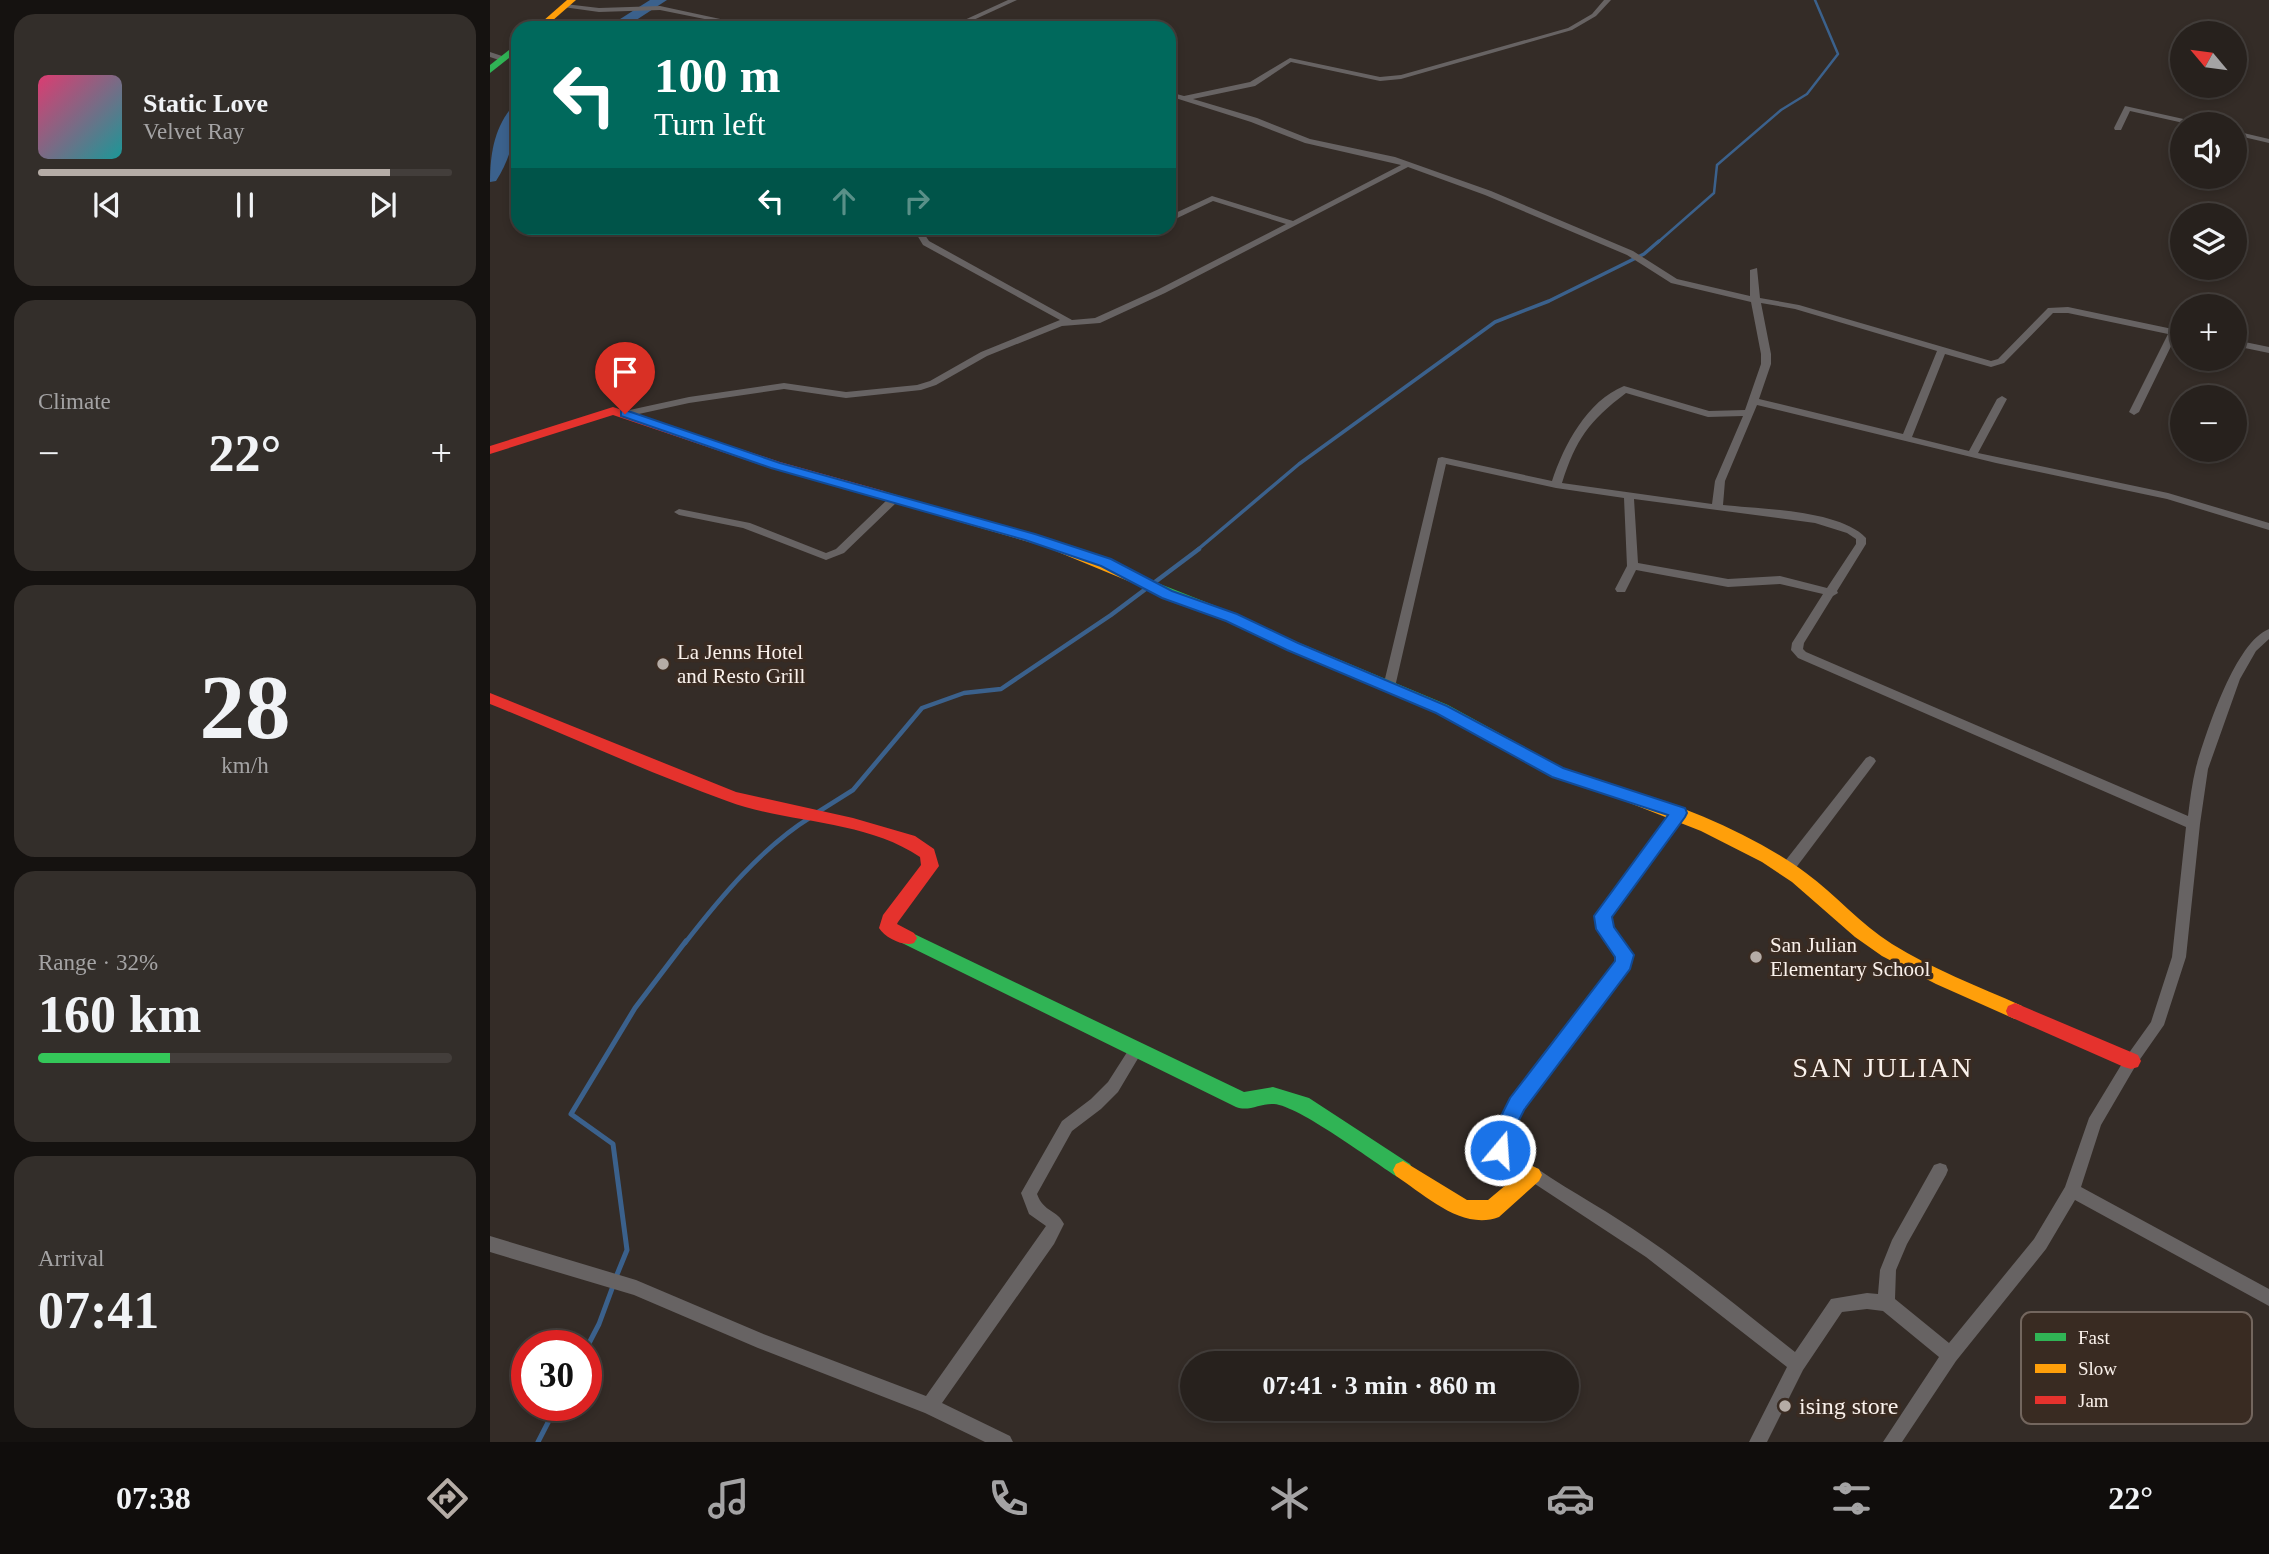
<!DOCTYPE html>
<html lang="en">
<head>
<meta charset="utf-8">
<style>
  body { margin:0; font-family:Georgia,serif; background:#332e2a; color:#f1f3f6; height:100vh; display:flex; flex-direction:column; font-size:26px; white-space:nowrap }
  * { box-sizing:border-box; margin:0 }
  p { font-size:23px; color:#a4a3a4 }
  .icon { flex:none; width:38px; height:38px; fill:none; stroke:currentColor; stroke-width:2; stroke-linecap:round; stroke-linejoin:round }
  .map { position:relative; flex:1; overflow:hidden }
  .drawer { display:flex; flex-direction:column; gap:14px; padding:14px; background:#151210; width:490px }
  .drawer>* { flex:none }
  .banner { position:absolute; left:21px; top:21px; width:665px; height:214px; border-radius:21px; box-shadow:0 4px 10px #0003,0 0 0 2px #433e3b; background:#00695c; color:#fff; overflow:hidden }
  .needle { width:46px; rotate:299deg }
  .tools { position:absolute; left:1680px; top:21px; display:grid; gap:14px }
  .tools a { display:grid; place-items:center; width:77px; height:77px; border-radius:50%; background:#27211d; box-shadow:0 4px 10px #0003,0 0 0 2px #433e3b; font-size:35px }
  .speed { position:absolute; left:21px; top:1330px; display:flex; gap:14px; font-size:35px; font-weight:700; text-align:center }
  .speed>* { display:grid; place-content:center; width:91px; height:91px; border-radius:50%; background:#27211d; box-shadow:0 4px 10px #0003,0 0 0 2px #433e3b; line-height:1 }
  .speed .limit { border:10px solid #d22; background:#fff; color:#111 }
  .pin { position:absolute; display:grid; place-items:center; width:60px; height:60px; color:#fff; margin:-72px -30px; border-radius:50% 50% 50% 0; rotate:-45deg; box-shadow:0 0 7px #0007 }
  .pin .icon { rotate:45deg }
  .me { position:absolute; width:77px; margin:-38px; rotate:18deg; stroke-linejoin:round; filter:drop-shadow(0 0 5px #0008) }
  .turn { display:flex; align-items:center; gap:24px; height:147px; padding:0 28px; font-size:32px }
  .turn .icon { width:91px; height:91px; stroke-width:2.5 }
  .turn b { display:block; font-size:49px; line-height:60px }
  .lanes { display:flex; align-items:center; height:66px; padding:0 28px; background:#0003; justify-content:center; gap:35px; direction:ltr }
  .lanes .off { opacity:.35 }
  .big { font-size:52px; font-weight:700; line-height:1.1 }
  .drawer .tile { flex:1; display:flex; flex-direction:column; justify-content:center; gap:10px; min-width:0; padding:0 24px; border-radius:21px; background:#332e2a }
  .drawer .dial { align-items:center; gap:0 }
  .dial b { font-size:91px; line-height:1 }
  .song { display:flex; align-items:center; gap:21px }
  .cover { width:84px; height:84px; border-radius:10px; background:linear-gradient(135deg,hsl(340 70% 55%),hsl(180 70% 35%)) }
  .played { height:7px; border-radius:4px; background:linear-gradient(90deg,#b5aca6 85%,#433e3b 85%) }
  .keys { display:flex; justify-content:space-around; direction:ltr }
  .heat { display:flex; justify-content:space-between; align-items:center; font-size:38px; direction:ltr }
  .charge { height:10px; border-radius:5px; background:linear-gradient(90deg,#34c759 32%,#433e3b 0) }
  .trip { position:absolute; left:690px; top:1351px; width:399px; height:70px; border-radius:35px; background:#27211d; box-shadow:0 4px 10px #0003,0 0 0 2px #433e3b; font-weight:700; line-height:70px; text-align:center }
  .tab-bar { display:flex; height:112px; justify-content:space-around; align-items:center; background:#100d0c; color:#a4a3a4 }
  .tab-bar .icon { width:49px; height:49px }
  .tab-bar .on { color:#b5aca6 }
  .tab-bar b { font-size:32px; color:#f1f3f6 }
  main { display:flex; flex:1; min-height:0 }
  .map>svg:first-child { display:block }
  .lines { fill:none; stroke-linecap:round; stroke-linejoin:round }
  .stream-far3 { stroke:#3b618c; stroke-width:2.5 }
  .stream-far2 { stroke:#3b618c; stroke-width:3.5 }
  .stream-far1 { stroke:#3b618c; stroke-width:4.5 }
  .stream { stroke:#3b618c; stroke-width:5 }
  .river { fill:#3b618c; fill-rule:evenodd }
  .street { fill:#676363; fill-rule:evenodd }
  .fast { fill:#30b455; fill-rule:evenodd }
  .slow { fill:#ff9f0a; fill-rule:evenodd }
  .jam { fill:#e5322d; fill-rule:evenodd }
  .route { fill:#1a73e8; stroke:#114b97; stroke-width:2 }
  .poi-dot { fill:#b5aca6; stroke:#392b22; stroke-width:2.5 }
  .labels { text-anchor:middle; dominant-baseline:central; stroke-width:7; stroke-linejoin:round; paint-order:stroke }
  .poi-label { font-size:21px; fill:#faf1eb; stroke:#392b22; text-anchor:start }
  .near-poi-label { font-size:24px; fill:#faf1eb; stroke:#392b22; text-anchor:start }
  .near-quarter-label { font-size:28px; letter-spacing:2px; fill:#faf1eb; stroke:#392b22 }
  .key { fill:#392b22; stroke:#73665e; stroke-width:2 }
  .key-label { font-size:19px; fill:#faf1eb }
</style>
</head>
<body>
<main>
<section class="drawer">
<div class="tile">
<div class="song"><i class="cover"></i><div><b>Static Love</b><p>Velvet Ray</p></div></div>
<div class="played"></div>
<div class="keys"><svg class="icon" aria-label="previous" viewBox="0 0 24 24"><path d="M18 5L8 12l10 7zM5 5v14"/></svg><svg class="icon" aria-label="pause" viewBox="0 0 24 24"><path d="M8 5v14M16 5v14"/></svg><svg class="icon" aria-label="next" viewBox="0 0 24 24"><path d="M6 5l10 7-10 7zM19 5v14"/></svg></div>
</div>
<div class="tile"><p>Climate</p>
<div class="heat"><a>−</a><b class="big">22°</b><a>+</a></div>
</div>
<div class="tile dial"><b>28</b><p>km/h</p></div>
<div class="tile"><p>Range · 32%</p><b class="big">160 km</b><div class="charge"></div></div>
<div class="tile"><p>Arrival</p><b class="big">07:41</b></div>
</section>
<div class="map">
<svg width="1779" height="1442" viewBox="0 0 1779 1442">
  <rect width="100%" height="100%" fill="#342c27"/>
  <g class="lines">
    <polyline class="stream-far3" points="1167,243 1224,193 1227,165 1291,110 1317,94 1348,54 1325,0"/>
    <polyline class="stream-far2" points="706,551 809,464 1005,322 1059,301 1154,254 1169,241"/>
    <g class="stream-far1">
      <polyline points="328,812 363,790 432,708 474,693 511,689 621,615 709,549"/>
      <path d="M 195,943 C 230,898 272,847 321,817"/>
    </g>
    <g class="stream">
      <polyline points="126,1277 137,1250 123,1144 81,1114 145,1008 196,941"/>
      <polyline points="96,1349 109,1324 123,1286"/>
      <polyline points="48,1442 67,1405"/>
    </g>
    <g class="river">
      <polygon points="160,0 177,0 134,28 116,28"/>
      <path d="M 28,105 C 28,129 20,160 6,181 L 0,182 C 0,155 4,128 22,107 Z"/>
    </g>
    <g class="street">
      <polygon points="518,0 527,0 466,28 457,28"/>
      <path d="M 1114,0 L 1121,0 L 1106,16 L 1082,30 L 911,79 L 890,81 L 801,62 L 765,86 L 703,99 L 767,118 L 820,139 L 905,157 L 1001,191 L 1143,251 L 1187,279 L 1260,296 L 1260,270 L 1267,268 L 1270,298 L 1309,305 L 1501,361 L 1508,359 L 1558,308 L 1578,307 L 1692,331 L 1692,337 L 1686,336 L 1649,412 L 1644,415 L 1639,412 L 1678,334 L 1578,313 L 1563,313 L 1514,363 L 1501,367 L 1455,354 L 1422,437 L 1479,451 L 1507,399 L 1512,396 L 1517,399 L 1488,453 L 1678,493 L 1779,523 L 1779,530 L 1677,499 L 1506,463 L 1267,405 L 1235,481 L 1233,505 C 1270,509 1350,510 1376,538 L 1376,544 L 1347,591 L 1348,593 L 1343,596 L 1314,643 L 1313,649 L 1316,652 L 1698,816 C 1700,800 1702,783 1706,767 C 1716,733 1745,642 1779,629 L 1779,639 L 1766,651 L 1750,679 L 1718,769 L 1710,824 L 1696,957 L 1674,1025 L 1646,1065 L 1611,1125 L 1591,1187 L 1779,1289 L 1779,1306 L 1585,1200 L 1556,1249 L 1466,1361 L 1412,1442 L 1393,1442 L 1449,1357 L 1393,1311 L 1377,1309 L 1352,1312 L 1313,1370 L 1277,1442 L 1259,1442 L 1297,1367 L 1156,1257 L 1019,1167 C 1013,1162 1003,1157 1003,1148 C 1002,1106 1099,998 1127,962 L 1128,956 C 1118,943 1103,930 1108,912 L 1184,810 L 1194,810 L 1195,813 L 1194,816 L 1120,917 L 1122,927 L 1142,955 L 1139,968 C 1104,1012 1028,1094 1018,1147 C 1057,1179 1102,1201 1143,1229 C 1200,1267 1252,1310 1305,1352 L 1341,1299 L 1377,1293 L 1388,1294 L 1390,1270 L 1402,1240 L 1444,1165 L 1450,1163 L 1456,1165 L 1458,1170 L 1456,1175 L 1417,1244 L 1406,1270 L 1405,1299 L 1459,1343 L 1544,1239 L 1575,1187 L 1599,1118 L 1636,1057 L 1661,1022 L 1682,957 L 1696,827 L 1308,658 L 1301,650 L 1302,643 L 1333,594 L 1290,584 L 1238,587 L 1146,570 L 1135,592 L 1127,592 L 1125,589 L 1137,566 L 1134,498 L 1066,488 L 956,464 L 905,687 L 899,691 L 893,687 L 948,458 L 952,457 L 1062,481 C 1074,445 1097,401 1134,386 L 1219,411 L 1255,410 L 1271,364 L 1271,354 L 1261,302 L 1181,283 L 1137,255 L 995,195 L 918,167 L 675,293 L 610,323 L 572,326 L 497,356 L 446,385 L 431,390 L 356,398 L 294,389 L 199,403 L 135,417 L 130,414 L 135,411 L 199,397 L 294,383 L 356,392 L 427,385 L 440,381 L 491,352 L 570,320 L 433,245 L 427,235 L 434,228 L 442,228 L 435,235 L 439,241 L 582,320 L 605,318 L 669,289 L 796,224 L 723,201 L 679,222 L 679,216 L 722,196 L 803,221 L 911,165 L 815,143 L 761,122 L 679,96 L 679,92 L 694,96 L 760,82 L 800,58 L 890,77 L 911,75 L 1078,28 L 1102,14 ZM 1271,303 L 1305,309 L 1447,351 L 1413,434 L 1269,399 L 1281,364 L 1281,354 ZM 1136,393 L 1218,417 L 1253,416 L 1225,481 L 1222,504 L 1072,483 C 1086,439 1099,421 1136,393 ZM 1144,499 L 1325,523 L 1357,533 L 1366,539 L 1366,544 L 1337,588 L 1290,576 L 1238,579 L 1148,563 Z"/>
      <polygon points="75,4 109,8 170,6 272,28 259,28 170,10 109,12 73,7 72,6"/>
      <polygon points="0,52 15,57 16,59 12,61 0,57"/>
      <polygon points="1635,106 1707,122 1711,124 1698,124 1640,111 1631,130 1625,130 1624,128"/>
      <polygon points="1745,131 1779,139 1779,143 1745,135"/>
      <polygon points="167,228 181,228 170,233 166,230"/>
      <polygon points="658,228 667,228 655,236 649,236 649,232"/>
      <polygon points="1745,340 1779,347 1779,353 1745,346"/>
      <polygon points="403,497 408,500 407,502 354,553 336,560 253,528 189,515 184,512 189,509 260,523 336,553 346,549 399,498"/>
      <polygon points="1380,756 1384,758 1386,761 1384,764 1302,873 1292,873 1290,869 1292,865 1376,758"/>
      <path d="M 646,1044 L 651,1046 L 653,1050 L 628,1092 L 611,1109 L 582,1131 L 547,1194 C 554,1213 567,1209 574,1224 L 564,1244 L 452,1403 L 520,1436 L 523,1442 L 495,1442 L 435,1413 L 268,1348 L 144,1295 L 0,1252 L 0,1236 L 146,1280 L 271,1333 L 436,1396 L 556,1226 L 539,1214 L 531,1193 L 572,1121 L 601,1099 L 618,1082 L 641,1046 Z"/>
    </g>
    <g class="fast">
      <polygon points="28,43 28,51 0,73 0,65"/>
      <polygon points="660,580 746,614 807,642 958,705 1073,768 1139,790 1141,794 1139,798 1133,800 1061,776 946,713 797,650 736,620 655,588 653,585"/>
      <path d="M 418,931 L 754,1092 L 783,1087 L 819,1098 L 920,1164 L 923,1170 L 920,1176 L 913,1179 L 906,1176 C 881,1160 809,1106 784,1104 C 770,1103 759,1112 746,1107 L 412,943 L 409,938 L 412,933 Z"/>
    </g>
    <g class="slow">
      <polygon points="77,0 86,0 54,28 45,28"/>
      <polygon points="389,490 566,541 633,567 667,585 665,588 655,588 556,547 384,497 382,494"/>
      <path d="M 1133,788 C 1195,807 1263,834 1316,873 C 1346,895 1370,924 1402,944 C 1442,969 1488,986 1532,1006 L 1534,1011 L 1532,1016 L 1525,1019 L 1518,1016 L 1446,984 L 1392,956 L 1365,937 L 1302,882 L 1272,862 L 1211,831 L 1127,798 L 1125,794 L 1127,790 Z"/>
      <path d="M 913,1161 L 977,1200 L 998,1200 L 1035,1169 L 1042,1166 L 1049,1169 L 1052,1175 L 1049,1181 L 1009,1217 C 972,1231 935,1195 906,1176 L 903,1170 L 906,1164 Z"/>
    </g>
    <g class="jam">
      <polygon points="123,407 290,462 394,491 396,494 389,498 280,468 123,415 0,454 0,446"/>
      <path d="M 0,693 L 246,792 L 363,818 L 425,836 L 444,849 L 449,866 L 408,922 L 407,924 L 424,933 L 427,938 L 424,943 C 414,947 395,938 389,928 L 393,915 L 431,865 L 430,857 C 374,819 299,824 237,801 C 157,772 79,736 0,704 Z"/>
      <polygon points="1525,1003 1648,1055 1651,1061 1648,1067 1641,1069 1634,1067 1518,1016 1516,1011 1518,1006"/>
    </g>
  </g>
  <polygon class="route" points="135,410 290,463 545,534 621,559 682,591 747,614 808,643 957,706 1073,768 1195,808 1197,813 1195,817 1122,917 1124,927 1144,955 1140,969 1034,1110 1019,1140 1020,1150 1017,1157 1010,1159 1003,1157 999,1140 1020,1098 1125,961 1125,957 1106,929 1104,916 1178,815 1062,777 946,713 797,650 736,621 672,598 611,566 535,540 281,468 131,416 131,411"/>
  <g class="poi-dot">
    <circle cx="173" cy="664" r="7"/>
    <circle cx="1266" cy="957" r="7"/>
    <circle cx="1295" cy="1406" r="7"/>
  </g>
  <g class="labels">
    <g class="poi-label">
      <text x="187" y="652">La Jenns Hotel<tspan x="187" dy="24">and Resto Grill</tspan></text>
      <text x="1280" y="945">San Julian<tspan x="1280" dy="24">Elementary School</tspan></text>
    </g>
    <g class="near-poi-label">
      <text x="1309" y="1406">ising store</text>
    </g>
    <g class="near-quarter-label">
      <text x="1393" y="1067">SAN JULIAN</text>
    </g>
  </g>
  <rect x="1531" y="1312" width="231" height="112" rx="10" class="key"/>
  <rect x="1545" y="1333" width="31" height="8" fill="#30b455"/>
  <rect x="1545" y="1364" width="31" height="9" fill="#ff9f0a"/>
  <rect x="1545" y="1396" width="31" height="8" fill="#e5322d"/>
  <g class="key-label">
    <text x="1588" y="1344">Fast</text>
    <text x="1588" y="1375">Slow</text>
    <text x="1588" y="1407">Jam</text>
  </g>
</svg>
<div class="tools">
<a><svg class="needle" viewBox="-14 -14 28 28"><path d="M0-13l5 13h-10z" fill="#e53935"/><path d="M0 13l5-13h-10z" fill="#a4a3a4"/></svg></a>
<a><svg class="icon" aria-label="sound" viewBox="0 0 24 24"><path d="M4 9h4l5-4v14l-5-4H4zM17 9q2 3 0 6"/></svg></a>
<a><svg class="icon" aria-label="layers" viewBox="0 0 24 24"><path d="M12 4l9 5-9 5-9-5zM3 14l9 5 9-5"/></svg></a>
<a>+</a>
<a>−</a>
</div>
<div class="speed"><div class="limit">30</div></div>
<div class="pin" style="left:135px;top:414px;background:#d93025"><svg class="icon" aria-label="arrive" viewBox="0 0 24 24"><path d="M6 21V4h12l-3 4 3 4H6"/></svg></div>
<svg class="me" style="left:1010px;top:1150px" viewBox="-20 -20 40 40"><circle r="17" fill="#1a73e8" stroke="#fff" stroke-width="3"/><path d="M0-11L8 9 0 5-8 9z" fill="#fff"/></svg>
<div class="trip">07:41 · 3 min · 860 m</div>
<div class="banner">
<div class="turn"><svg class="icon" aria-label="left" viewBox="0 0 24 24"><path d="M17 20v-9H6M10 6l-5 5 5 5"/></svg><div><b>100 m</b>Turn left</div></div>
<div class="lanes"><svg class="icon" aria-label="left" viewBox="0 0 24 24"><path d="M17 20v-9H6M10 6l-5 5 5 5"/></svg><svg class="icon off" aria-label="ahead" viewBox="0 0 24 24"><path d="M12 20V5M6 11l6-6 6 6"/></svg><svg class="icon off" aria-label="right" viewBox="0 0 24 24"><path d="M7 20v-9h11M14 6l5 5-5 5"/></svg></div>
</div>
</div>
</main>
<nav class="tab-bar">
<b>07:38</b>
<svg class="icon on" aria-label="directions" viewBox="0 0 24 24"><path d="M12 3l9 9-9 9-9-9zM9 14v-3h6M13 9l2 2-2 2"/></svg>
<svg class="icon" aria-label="music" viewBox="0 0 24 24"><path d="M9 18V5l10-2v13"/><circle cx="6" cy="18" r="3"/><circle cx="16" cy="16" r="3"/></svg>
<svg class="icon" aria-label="phone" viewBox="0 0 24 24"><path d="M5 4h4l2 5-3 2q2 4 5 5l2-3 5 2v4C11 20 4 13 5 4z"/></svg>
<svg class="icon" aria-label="climate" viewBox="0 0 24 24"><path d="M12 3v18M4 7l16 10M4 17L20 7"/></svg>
<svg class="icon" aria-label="car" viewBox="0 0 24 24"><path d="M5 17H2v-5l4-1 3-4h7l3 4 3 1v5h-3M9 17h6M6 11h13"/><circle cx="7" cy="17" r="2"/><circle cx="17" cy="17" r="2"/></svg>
<svg class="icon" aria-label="filters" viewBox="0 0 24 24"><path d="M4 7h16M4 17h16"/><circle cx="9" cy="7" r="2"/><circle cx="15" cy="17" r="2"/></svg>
<b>22°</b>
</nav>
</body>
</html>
